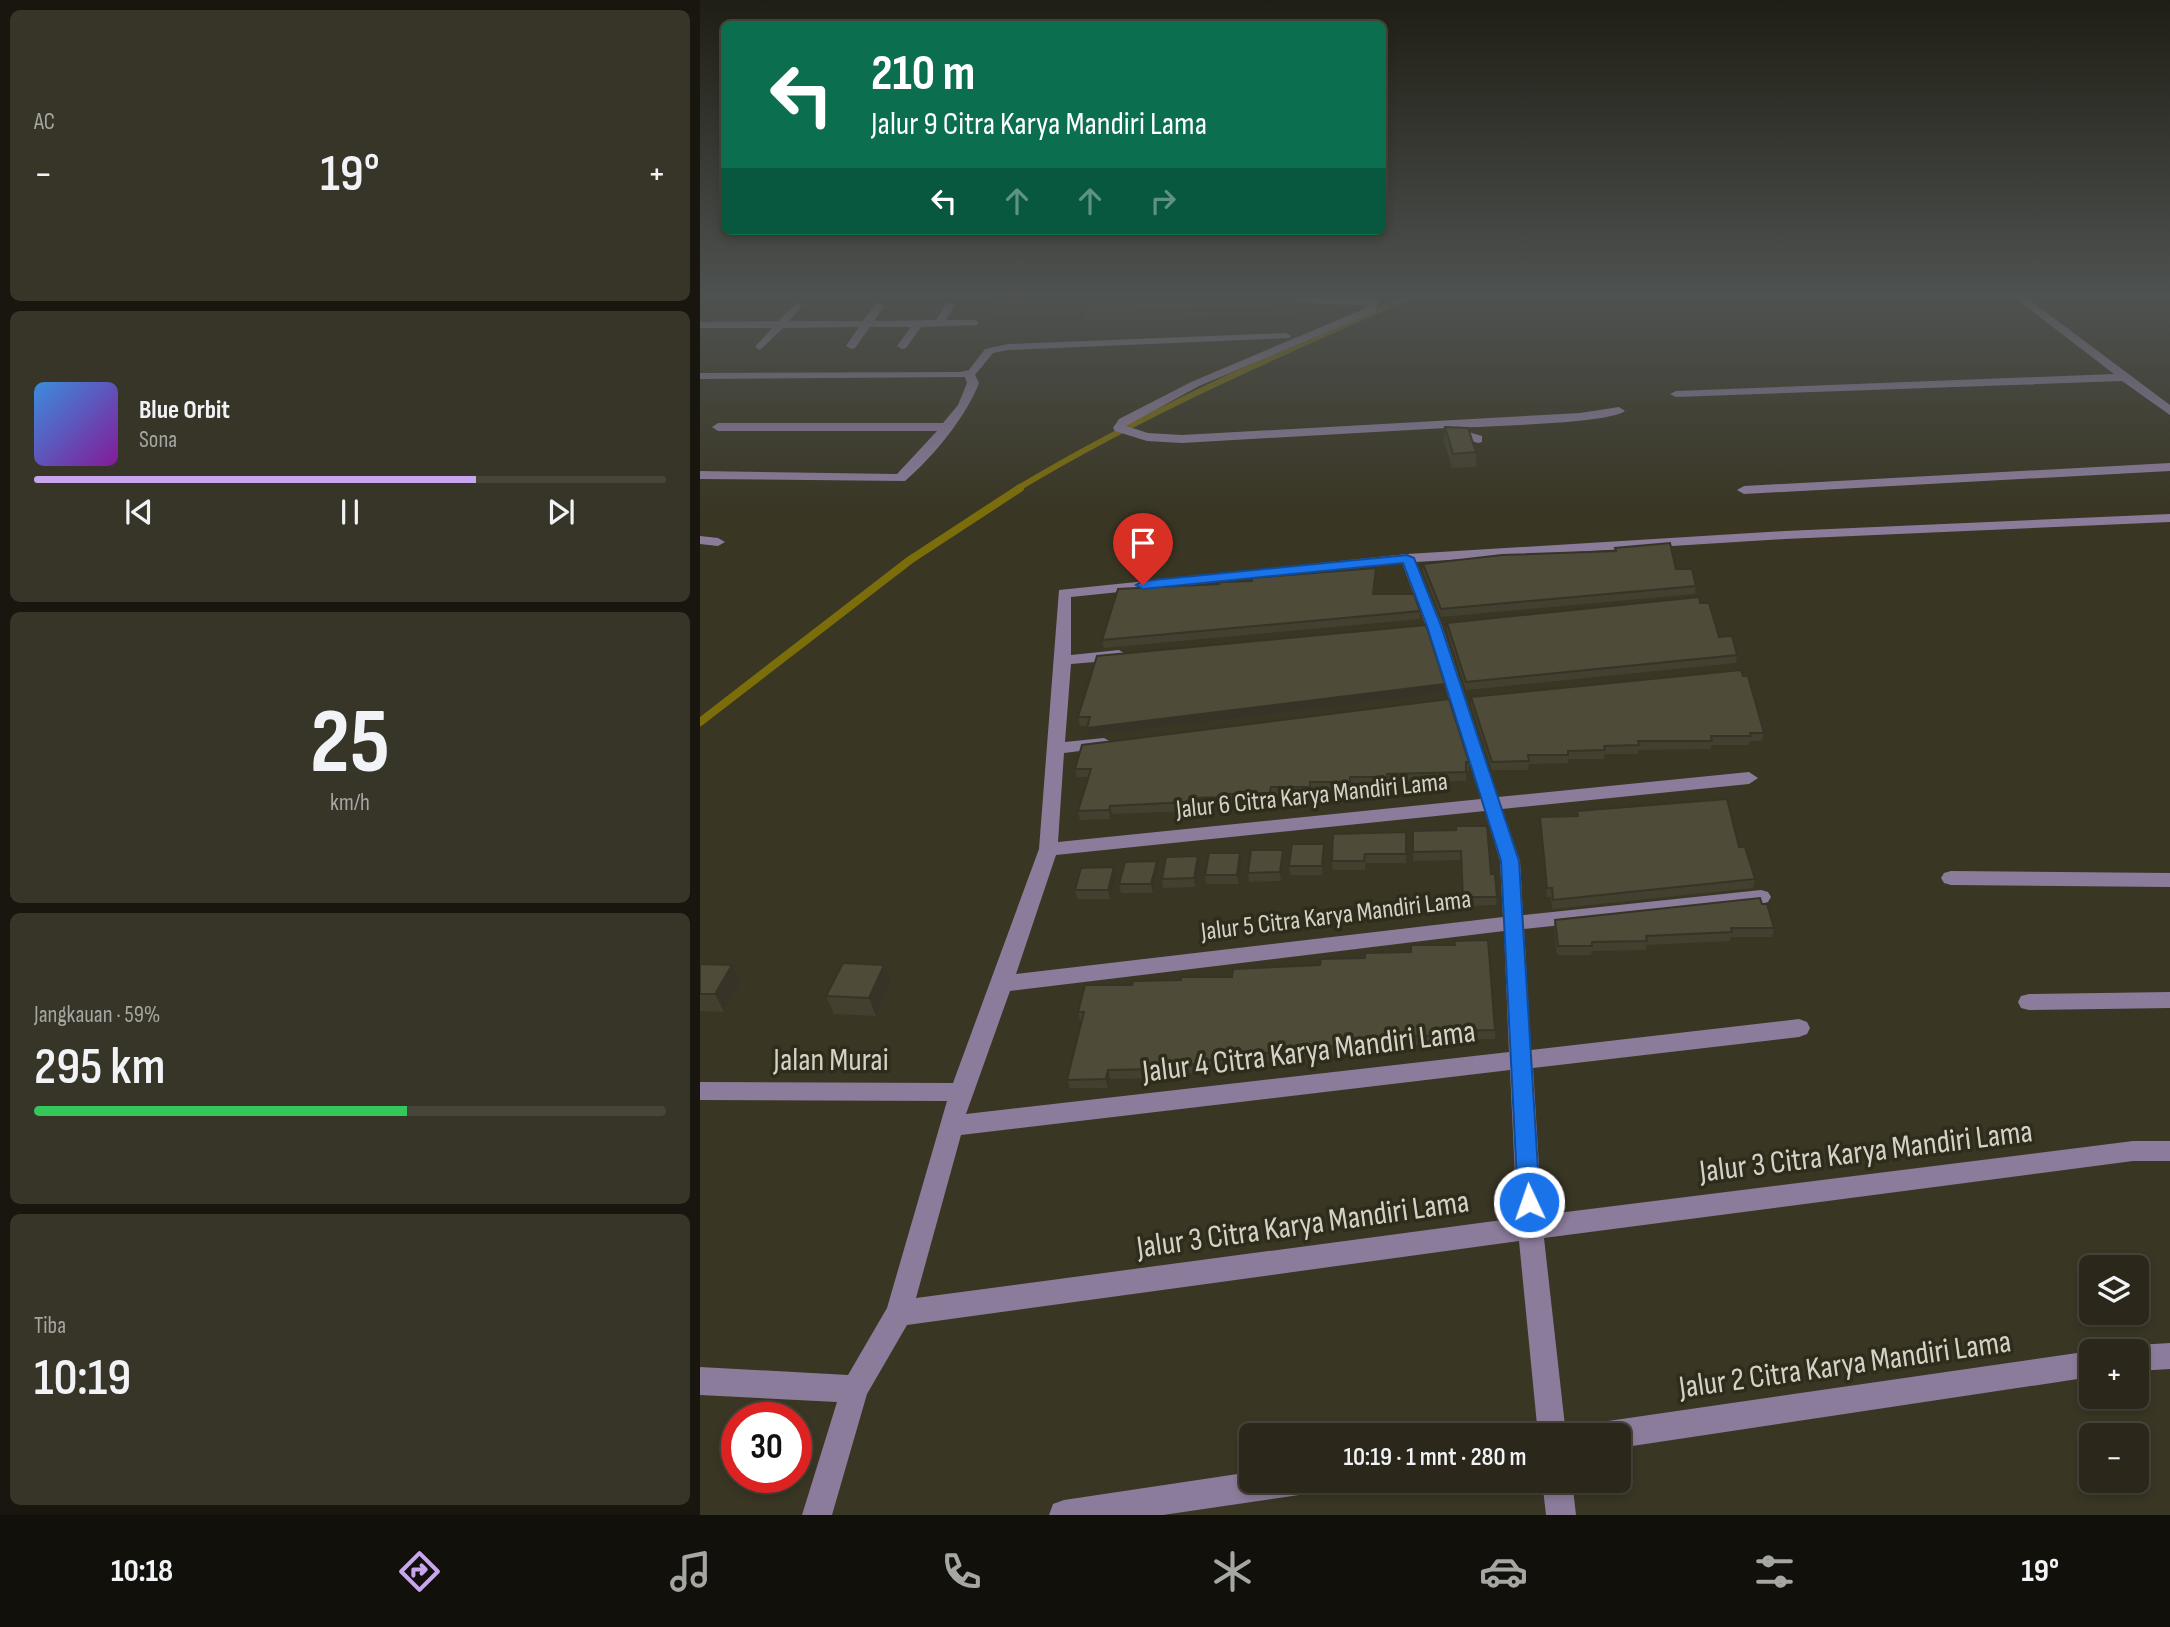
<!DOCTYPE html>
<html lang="id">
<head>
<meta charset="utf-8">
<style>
  body { margin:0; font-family:"Sofia Sans Condensed",sans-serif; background:#373428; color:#f1f3f6; height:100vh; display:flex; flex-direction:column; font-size:26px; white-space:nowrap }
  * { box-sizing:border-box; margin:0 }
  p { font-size:23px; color:#a6a6a3 }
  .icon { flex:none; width:38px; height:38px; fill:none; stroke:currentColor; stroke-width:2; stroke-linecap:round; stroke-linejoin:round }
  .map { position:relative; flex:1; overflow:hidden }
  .side { display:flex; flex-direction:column; gap:10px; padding:10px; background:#18160f; width:700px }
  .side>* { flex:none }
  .banner { position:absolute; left:21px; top:21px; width:665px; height:214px; border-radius:10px; box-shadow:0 4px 10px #0003,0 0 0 2px #47443a; background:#0b6e4f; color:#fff; overflow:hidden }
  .fabs { position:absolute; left:1379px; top:1255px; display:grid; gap:14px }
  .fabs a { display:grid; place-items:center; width:70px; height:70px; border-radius:10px; background:#2b281b; box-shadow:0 4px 10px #0003,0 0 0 2px #47443a; font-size:35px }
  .speed { position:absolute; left:21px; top:1402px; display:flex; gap:14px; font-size:35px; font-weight:700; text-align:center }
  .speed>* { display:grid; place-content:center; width:91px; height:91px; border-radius:50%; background:#2b281b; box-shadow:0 4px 10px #0003,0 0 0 2px #47443a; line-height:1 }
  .speed .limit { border:10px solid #d22; background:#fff; color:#111 }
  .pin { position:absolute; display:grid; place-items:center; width:60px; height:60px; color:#fff; margin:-72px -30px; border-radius:50% 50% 50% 0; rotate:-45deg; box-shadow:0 0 7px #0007 }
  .pin .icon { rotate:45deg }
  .me { position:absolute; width:77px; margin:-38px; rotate:357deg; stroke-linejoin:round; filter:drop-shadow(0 0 5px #0008) }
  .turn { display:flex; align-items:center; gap:24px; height:147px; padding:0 35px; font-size:32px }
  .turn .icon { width:91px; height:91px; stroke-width:2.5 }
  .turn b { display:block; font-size:49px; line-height:60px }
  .lanes { display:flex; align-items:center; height:66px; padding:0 35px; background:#0003; justify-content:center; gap:35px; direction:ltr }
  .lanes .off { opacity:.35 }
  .big { font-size:52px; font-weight:600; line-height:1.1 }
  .side .widget { flex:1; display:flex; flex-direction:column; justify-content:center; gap:10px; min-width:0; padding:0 24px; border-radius:10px; background:#373428 }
  .side .dial { align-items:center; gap:0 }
  .dial b { font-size:91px; line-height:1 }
  .song { display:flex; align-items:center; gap:21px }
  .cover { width:84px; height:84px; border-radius:10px; background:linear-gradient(135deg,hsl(210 70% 55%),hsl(290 70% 35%)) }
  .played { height:7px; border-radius:4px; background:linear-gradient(90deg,#c9a5ee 70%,#47443a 70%) }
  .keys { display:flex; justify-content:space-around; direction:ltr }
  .heat { display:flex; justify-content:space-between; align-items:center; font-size:38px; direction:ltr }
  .charge { height:10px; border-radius:5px; background:linear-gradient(90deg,#34c759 59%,#47443a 0) }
  .trip { position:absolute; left:539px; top:1423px; width:392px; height:70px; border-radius:10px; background:#2b281b; box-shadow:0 4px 10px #0003,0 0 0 2px #47443a; font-weight:600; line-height:70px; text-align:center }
  .tab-bar { display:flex; height:112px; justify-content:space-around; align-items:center; background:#11100b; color:#a6a6a3 }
  .tab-bar .icon { width:49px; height:49px }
  .tab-bar .current { color:#c9a5ee }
  .tab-bar b { font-size:32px; color:#f1f3f6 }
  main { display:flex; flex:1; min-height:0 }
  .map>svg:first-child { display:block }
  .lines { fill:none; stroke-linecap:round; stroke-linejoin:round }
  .stream-far1 { stroke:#7c6d0b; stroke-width:6 }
  .stream { stroke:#7c6d0b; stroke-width:8 }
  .minor { fill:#8b7c9b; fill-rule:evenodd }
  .wall { fill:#434030 }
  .shaded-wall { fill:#373427 }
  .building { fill:#4e4b38; stroke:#373427; stroke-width:2 }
  .route { fill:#1a73e8; stroke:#114b97; stroke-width:2 }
  .labels { text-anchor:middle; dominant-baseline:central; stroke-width:7; stroke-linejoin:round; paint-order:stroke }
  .street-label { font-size:26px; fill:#d4d2c7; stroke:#2f2c1b }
  .near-street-label { font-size:32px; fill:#d4d2c7; stroke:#2f2c1b }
</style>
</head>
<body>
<main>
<section class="side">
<div class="widget"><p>AC</p>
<div class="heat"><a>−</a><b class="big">19°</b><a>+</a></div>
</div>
<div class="widget">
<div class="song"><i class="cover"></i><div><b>Blue Orbit</b><p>Sona</p></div></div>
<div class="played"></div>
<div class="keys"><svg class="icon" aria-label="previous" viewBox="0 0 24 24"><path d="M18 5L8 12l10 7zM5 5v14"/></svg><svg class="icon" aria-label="pause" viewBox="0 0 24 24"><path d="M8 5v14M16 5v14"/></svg><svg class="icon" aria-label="next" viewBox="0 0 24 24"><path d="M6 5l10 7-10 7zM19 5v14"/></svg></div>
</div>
<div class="widget dial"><b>25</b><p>km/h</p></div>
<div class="widget"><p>Jangkauan · 59%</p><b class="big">295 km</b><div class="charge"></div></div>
<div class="widget"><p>Tiba</p><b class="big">10:19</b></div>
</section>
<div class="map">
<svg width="1470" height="1515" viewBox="0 0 1470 1515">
  <rect width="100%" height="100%" fill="#393624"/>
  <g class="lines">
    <path class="stream-far1" d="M 317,489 C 443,413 578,354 713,295"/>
    <polyline class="stream" points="0,722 210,560 320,488"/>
    <g class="minor">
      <polygon points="1311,295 1323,295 1470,405 1470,415 1422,381 976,397 970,394 976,391 1414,374"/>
      <path d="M 572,297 L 674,299 L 679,302 L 674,312 L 499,386 L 426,426 L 448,433 L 482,435 L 880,413 L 919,407 L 925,411 C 907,424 784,426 755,428 L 782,436 L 782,442 L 778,443 L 746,433 L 745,428 L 482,443 L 447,441 L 415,431 L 413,428 L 419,419 L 491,382 L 666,308 L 667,305 L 568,302 L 567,300 Z"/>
      <polygon points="250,302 255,305 246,320 274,320 278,321 278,325 221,327 206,348 202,349 197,346 211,327 170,327 155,348 151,349 146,346 159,327 83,328 60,350 55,347 72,328 0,328 0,322 78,321 97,303 102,306 89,321 163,321 175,304 179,303 184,306 174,321 236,320 246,303"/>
      <path d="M 586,333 L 591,336 L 590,338 L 308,350 L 293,353 L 275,375 L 279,383 C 266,417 233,457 205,481 L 0,479 L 0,471 L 197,474 L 237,431 L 18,431 L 12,427 L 18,423 L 243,423 L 258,405 L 267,383 L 265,377 L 0,379 L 0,373 L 260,372 L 269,370 L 285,349 L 308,344 Z"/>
      <polygon points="1470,463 1470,471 1044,494 1037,490 1044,486"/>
      <path d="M 1470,514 L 1470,522 L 1085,539 L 716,562 L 742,626 L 798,797 L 1049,772 L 1058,778 L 1049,784 L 802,809 L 820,861 L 823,915 L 1061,890 L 1068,892 L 1071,897 L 1068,902 L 1061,904 L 824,929 L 831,1050 L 1099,1019 L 1107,1022 L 1110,1028 L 1107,1034 L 1099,1037 L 833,1068 L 842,1215 L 1433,1141 L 1470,1141 L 1470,1161 L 1433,1161 L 844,1238 L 866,1435 L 838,1435 L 819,1241 L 207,1325 L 167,1394 L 132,1515 L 102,1515 L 137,1402 L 0,1395 L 0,1367 L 148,1375 L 187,1308 L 247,1101 L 0,1100 L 0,1082 L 253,1083 L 339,849 L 359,590 L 707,554 L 1085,531 ZM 702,563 L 726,626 L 781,799 L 358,842 L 364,753 L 404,748 L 413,743 L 404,738 L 365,742 L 371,664 L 419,660 L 427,655 L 419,650 L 371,655 L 371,597 ZM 785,811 L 800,861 L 803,917 L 316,974 L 356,855 ZM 804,931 L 809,1052 L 266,1114 L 310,991 ZM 810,1070 L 817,1218 L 216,1298 L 261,1135 Z"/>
      <polygon points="0,536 18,538 25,542 18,546 0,544"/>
      <polygon points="1251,871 1470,873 1470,887 1251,885 1244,883 1241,878 1244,873"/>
      <polygon points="1470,992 1470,1008 1329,1010 1321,1008 1318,1002 1321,996 1329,994"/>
      <polygon points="1470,1343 1470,1369 1437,1371 1437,1351 1426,1351 1437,1345"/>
      <polygon points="1391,1351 1391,1377 919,1448 919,1435 894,1435 898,1425 908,1421"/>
      <polygon points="551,1472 551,1480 613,1480 609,1490 599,1495 463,1515 349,1515 353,1504 364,1500"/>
      <polygon points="842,1480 872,1480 876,1515 846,1515"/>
    </g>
  </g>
  <g class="wall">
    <polygon points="0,295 51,295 48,299 0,298"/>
    <polygon points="277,295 322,295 323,297 333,301 597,307 595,315 434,320 385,320 384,313 294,315 292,307 297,300 278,301"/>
    <polygon points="337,295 549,295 338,297"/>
    <polygon points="745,427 776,452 776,467 752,468 744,441"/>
    <polygon points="915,548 976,569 996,586 995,594 741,617 723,572 723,564 915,551"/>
    <polygon points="676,576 674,594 720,611 720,619 404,648 402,640 519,584 552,581"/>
    <polygon points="1000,603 1019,637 1037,655 1036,663 766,690 747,631 747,623"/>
    <polygon points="745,684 745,693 389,736 388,726 380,726 378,717"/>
    <polygon points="771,697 1064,733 1062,741 1050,741 1049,745 1011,745 1011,749 938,750 938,754 904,754 904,759 868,759 868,763 829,764 828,770 792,770 771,705"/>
    <polygon points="769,762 769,771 766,771 766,781 687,782 687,786 650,786 650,790 611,791 611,796 572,796 571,802 531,803 531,806 490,807 489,811 412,814 410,819 380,820 378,811 388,777 377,777 375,769"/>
    <polygon points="877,811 1039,847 1055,879 1053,888 852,909 851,897 847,897 840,826 840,817 877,816"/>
    <polygon points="756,830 791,874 797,897 796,905 763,906 761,860 713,861 713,831"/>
    <polygon points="706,832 706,863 665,863 665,870 633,870 632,861"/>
    <polygon points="624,844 624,853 622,875 590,875 589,866"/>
    <polygon points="583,850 584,859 581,881 549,882 548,873"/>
    <polygon points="542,862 539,884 506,884 505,875"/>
    <polygon points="500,865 495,887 463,888 462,879"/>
    <polygon points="458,870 453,893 421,893 419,884"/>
    <polygon points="416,876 410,899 377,899 375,890"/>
    <polygon points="1062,904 1074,928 1072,937 1031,937 1030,941 946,945 946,950 892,951 891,955 857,955 854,928 855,920"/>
    <polygon points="0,964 41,983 24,1012 0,1011"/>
    <polygon points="191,983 176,1016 134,1014 126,996"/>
    <polygon points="378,1012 795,1030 795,1039 749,1040 749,1045 701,1045 701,1050 647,1051 647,1055 602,1055 602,1061 556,1062 555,1068 508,1069 508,1073 461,1074 460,1078 410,1079 408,1088 370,1088 367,1080 382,1021 380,1021"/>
  </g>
  <g class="shaded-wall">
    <polygon points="745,684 745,693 389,736 387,728"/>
    <polygon points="410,806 412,814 410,819 409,810"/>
    <polygon points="624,844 624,853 622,875 622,866"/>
    <polygon points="583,850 584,859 581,881 580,872"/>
    <polygon points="540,853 542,862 539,884 537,875"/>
    <polygon points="498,856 500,865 495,887 494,878"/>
    <polygon points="457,861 458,870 453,893 451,884"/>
    <polygon points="414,867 416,876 410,899 408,890"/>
    <polygon points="32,965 41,983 24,1012 15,994"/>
    <polygon points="184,965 191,983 176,1016 169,998"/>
    <polygon points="408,1070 410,1079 408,1088 406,1079"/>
  </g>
  <g class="building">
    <polygon points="300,295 322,295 323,297 333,301 596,299 594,307 433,312 384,312 388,305 292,307"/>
    <polygon points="745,427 768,428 776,452 753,454"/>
    <polygon points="970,543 976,569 992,569 996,586 741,609 723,564 802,555 916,551 915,548"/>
    <polygon points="676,568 673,594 714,594 720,611 402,640 418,589 519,584 520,582 552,581 552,578"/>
    <polygon points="999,597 1000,603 1009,603 1019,637 1032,636 1037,655 766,682 747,623"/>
    <polygon points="726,625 745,684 387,728 390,717 378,717 397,656"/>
    <polygon points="1041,670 1043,676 1048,676 1064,733 1050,733 1051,736 1011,736 1012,741 938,741 939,745 904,746 905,750 868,751 868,755 828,755 829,761 792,762 771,697"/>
    <polygon points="749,699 769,762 766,762 766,772 687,774 687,777 650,777 650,782 610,782 610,787 571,787 570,793 530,794 530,797 489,798 488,802 410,806 409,810 378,811 391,769 375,769 382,745"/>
    <polygon points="1027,799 1039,847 1045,847 1055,879 853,900 852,888 847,888 840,817 878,816 877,811"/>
    <polygon points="756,826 787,826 791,874 795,874 797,897 763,897 761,851 713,852 713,831 756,830"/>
    <polygon points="706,832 706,854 665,854 664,861 632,861 633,834"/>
    <polygon points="592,844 624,844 622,866 589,866"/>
    <polygon points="551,850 583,850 580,872 548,873"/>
    <polygon points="509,853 540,853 537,875 505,875"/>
    <polygon points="498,856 494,878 462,879 466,857"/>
    <polygon points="457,861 451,884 419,884 425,862"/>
    <polygon points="414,867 408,890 375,890 381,868"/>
    <polygon points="1060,898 1062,904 1067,904 1074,928 1031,928 1032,932 946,936 947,941 892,942 892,946 858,946 855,920"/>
    <polygon points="788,940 795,1030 749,1031 749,1036 701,1036 701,1041 647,1042 647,1046 601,1046 601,1053 555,1053 554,1059 507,1060 506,1064 459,1065 458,1069 408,1070 406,1079 367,1080 384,1012 378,1012 385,985 432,985 433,981 481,980 481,977 532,977 533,969 620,965 621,959 665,958 665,953 711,952 711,945 755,945 754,941"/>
    <polygon points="143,963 184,965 169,998 126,996"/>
    <polygon points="0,964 32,965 15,994 0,994"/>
  </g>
  <linearGradient id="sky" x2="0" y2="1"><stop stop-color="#1f1e14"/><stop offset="0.58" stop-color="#4e5250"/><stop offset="1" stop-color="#4e5250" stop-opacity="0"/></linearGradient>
  <rect width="1470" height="508" fill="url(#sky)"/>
  <polygon class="route" points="707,555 714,558 741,626 819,861 840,1202 837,1209 829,1212 821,1209 818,1202 801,861 727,626 703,563 443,589 436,585 443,581"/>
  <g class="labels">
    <g class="street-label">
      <text transform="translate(612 796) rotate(-6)">Jalur 6 Citra Karya Mandiri Lama</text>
      <text transform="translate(636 916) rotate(-7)">Jalur 5 Citra Karya Mandiri Lama</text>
    </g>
    <g class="near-street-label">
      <text transform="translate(609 1052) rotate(-7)">Jalur 4 Citra Karya Mandiri Lama</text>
      <text x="131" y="1060">Jalan Murai</text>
      <text transform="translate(1166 1152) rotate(-7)">Jalur 3 Citra Karya Mandiri Lama</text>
      <text transform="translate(603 1225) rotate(-8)">Jalur 3 Citra Karya Mandiri Lama</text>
      <text transform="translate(1145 1365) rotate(-8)">Jalur 2 Citra Karya Mandiri Lama</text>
    </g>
  </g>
</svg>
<div class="fabs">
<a><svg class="icon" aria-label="layers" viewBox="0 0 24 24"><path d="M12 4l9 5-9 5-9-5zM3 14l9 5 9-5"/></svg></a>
<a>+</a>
<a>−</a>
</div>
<div class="speed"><div class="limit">30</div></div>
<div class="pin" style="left:443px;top:585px;background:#d93025"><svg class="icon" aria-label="arrive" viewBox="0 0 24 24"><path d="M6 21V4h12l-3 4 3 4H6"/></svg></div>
<svg class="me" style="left:829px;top:1202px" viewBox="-20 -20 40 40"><circle r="17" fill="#1a73e8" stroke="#fff" stroke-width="3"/><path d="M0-11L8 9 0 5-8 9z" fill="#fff"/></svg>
<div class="trip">10:19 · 1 mnt · 280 m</div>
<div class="banner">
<div class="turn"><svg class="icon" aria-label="left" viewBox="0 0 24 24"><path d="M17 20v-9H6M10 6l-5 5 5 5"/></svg><div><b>210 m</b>Jalur 9 Citra Karya Mandiri Lama</div></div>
<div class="lanes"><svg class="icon" aria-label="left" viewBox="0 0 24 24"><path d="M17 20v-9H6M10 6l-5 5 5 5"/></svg><svg class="icon off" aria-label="ahead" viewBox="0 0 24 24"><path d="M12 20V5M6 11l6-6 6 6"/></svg><svg class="icon off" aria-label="ahead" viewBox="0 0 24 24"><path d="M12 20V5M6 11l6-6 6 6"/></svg><svg class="icon off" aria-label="right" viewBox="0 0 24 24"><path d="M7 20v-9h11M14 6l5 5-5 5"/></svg></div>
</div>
</div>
</main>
<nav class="tab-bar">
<b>10:18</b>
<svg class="icon current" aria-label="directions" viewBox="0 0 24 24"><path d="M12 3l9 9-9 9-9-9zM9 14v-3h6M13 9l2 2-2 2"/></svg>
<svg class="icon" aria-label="music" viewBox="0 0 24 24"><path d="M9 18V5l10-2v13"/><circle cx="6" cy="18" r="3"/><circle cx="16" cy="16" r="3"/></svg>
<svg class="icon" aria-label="phone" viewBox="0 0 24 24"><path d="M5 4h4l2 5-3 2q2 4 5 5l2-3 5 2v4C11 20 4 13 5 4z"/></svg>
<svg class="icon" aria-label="climate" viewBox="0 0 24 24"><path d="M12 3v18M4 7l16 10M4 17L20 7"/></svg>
<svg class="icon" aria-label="car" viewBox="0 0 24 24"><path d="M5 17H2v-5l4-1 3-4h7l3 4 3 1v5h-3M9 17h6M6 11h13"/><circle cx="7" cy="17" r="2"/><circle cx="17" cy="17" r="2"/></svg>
<svg class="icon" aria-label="filters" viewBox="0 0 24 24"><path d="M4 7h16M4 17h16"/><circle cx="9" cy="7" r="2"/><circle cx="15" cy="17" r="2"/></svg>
<b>19°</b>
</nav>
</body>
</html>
